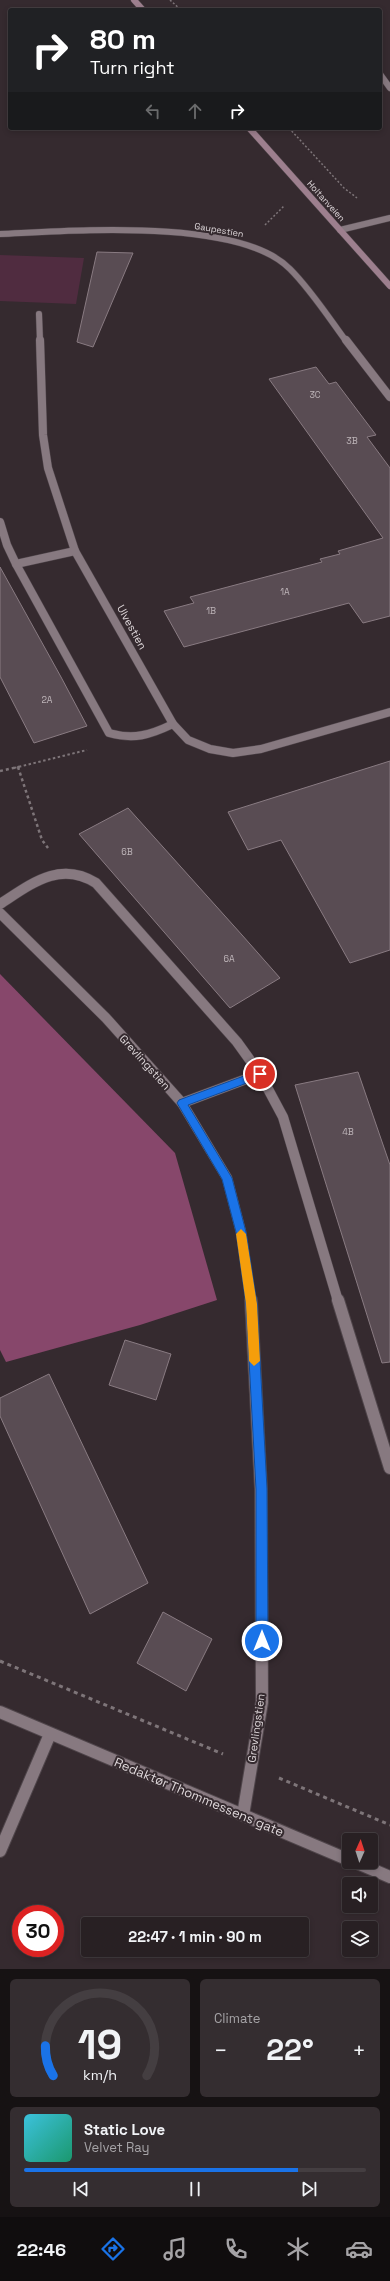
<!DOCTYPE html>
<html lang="en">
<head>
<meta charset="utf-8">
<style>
  body { margin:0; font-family:"Space Grotesk",sans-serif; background:#342d30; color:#f1f3f6; height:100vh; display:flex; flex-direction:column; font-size:15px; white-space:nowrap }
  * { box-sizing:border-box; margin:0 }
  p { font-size:13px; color:#a5a3a6 }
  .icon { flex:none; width:22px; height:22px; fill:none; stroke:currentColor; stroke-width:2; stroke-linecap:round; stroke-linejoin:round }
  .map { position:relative; height:1969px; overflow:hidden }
  .side { display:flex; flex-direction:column; gap:10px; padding:10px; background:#161213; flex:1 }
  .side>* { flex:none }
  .hud { position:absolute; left:8px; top:8px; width:374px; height:122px; border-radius:4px; box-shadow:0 2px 6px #0003,0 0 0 1px #443e41; background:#202124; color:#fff; overflow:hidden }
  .needle { width:26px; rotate:3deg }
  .fabs { position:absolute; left:342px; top:1833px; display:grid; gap:8px }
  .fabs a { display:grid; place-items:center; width:36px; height:36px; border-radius:4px; background:#282023; box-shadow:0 2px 6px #0003,0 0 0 1px #443e41; font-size:20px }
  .speed { position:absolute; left:12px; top:1905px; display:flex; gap:8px; font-size:20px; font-weight:700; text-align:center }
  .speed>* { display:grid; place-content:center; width:52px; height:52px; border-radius:50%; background:#282023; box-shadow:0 2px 6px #0003,0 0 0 1px #443e41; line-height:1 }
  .speed .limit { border:6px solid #d22; background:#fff; color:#111 }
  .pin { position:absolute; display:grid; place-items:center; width:34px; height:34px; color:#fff; margin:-17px; border:2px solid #fff; border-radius:50%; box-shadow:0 1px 4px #0007 }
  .me { position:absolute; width:44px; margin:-22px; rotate:0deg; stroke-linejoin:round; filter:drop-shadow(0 0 3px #0008) }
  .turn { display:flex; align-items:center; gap:14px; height:84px; padding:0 16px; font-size:18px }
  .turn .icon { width:52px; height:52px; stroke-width:2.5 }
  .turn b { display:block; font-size:28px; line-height:34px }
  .lanes { display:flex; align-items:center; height:38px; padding:0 16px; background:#0003; justify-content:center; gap:20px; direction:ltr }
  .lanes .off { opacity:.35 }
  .big { font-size:30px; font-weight:700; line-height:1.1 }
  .side .tile { flex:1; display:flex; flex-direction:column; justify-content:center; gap:6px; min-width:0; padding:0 14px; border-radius:6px; background:#342d30 }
  .side .dial { align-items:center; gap:0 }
  .dial svg { height:104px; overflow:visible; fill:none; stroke:#443e41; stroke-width:7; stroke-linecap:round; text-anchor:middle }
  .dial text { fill:#f1f3f6; stroke:none }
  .song { display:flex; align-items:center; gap:12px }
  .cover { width:48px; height:48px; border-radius:6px; background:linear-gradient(135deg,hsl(190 70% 55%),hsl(160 70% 35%)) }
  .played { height:4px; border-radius:2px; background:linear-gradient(90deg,#1a73e8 80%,#443e41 80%) }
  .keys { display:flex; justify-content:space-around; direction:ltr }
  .heat { display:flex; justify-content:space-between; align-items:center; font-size:22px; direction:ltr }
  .side .tiles { flex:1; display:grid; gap:10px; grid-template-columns:1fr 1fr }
  .tile:last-child { grid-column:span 2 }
  .trip { position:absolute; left:81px; top:1917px; width:228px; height:40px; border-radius:4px; background:#282023; box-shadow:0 2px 6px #0003,0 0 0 1px #443e41; font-weight:700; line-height:40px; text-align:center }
  .menu { display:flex; height:64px; justify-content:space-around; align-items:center; background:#100d0e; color:#a5a3a6 }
  .menu .icon { width:28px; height:28px }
  .menu .on { color:#1a73e8 }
  .menu b { font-size:18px; color:#f1f3f6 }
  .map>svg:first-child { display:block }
  .green { fill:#502c40 }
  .forest { fill:#87476b }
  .building { fill:#594c53; stroke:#897b82 }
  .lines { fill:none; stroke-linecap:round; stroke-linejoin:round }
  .service-far3-casing { stroke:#4f454a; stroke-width:7 }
  .service-far2-casing { stroke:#4f454a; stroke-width:9 }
  .service-far1-casing { stroke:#4f454a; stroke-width:11 }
  .service-casing { stroke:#4f454a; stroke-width:14 }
  .minor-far3-casing { stroke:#4f454a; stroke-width:7 }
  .minor-far2-casing { stroke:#4f454a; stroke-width:9 }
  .minor-far1-casing { stroke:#4f454a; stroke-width:11 }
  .minor-casing { stroke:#4f454a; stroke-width:14 }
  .tertiary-casing { stroke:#4f454a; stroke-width:7 }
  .secondary-casing { stroke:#4f454a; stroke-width:7 }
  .path-far3 { stroke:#7e7579; stroke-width:1.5; stroke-dasharray:2 2; stroke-linecap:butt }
  .path-far2 { stroke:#7e7579; stroke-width:2; stroke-dasharray:2.5 2.5; stroke-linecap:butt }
  .path-far1 { stroke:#7e7579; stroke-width:2.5; stroke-dasharray:3 3; stroke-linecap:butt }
  .path { stroke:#7e7579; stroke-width:3; stroke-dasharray:4 4; stroke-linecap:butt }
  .service-far3 { stroke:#877980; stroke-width:6 }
  .service-far2 { stroke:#877980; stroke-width:8 }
  .service-far1 { stroke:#877980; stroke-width:10 }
  .service { stroke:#877980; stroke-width:12 }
  .minor-far3 { stroke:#877980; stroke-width:6 }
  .minor-far2 { stroke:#877980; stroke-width:8 }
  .minor-far1 { stroke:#877980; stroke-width:10 }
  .minor { stroke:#877980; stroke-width:12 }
  .tertiary { stroke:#877980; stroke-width:6 }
  .secondary { stroke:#9d7f8e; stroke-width:6 }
  .route { fill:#1a73e8; stroke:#114b97 }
  .slow { fill:#f59e0b }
  .labels { text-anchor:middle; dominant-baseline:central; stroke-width:4; stroke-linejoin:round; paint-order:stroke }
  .far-street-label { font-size:9px; fill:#dfd8db; stroke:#352a2f }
  .number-label { font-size:9px; fill:#beb5b9 }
  .street-label { font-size:11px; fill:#dfd8db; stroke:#352a2f }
  .near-street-label { font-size:13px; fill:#dfd8db; stroke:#352a2f }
</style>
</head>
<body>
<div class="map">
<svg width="390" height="1969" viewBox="0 0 390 1969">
  <rect width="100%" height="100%" fill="#352a2f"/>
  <polygon class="green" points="0,255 84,258 76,304 0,301"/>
  <polygon class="forest" points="0,974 175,1153 217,1300 140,1325 6,1362 0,1350"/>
  <g class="building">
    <polygon points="97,252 133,253 93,347 77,342"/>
    <polygon points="316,367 329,384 336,382 376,435 367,437 390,468 390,616 363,623 349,603 184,647 164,611 194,603 190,597 322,562 320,559 340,554 338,551 383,538 269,379"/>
    <polygon points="0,567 61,677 87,726 34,743 0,677"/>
    <polygon points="390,761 390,950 350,963 281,840 248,850 228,812"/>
    <polygon points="128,808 242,935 280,978 230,1008 79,834"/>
    <polygon points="358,1072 390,1165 390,1362 382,1363 295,1085"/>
    <polygon points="125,1340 171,1354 156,1400 109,1385"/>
    <polygon points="49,1374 148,1583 90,1614 0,1416 0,1398"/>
    <polygon points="163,1612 212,1639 186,1691 137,1663"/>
  </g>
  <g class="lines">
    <g class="service-far3-casing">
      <polyline id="service-far3" points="380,74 390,88"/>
    </g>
    <g class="service-far2-casing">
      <g id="service-far2">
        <path d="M 0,522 L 7,545 L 16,564 L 109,733 C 134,740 150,735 173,724"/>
        <polyline points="16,564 75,551"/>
      </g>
    </g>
    <g class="service-far1-casing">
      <g id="service-far1">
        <path d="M 0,904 C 31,884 60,860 96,883 L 237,1042 L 260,1074 L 283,1117 L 338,1301"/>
        <polyline points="182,1103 260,1074"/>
      </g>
    </g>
    <g class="service-casing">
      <g id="service">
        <polyline points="338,1300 390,1468"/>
        <polyline points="0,1851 50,1734"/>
      </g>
    </g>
    <g class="minor-far3-casing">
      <g id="minor-far3">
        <path d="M 0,234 C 70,231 239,217 290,269 C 311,290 329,318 346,341"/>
        <polyline points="39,314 40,341"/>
      </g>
    </g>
    <g class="minor-far2-casing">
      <g id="minor-far2">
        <polyline points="40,340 43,435 48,468 75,551 173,724 188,740 210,749 233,753 261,749 390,712"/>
        <polyline points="346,340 390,397"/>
      </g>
    </g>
    <g class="minor-far1-casing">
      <polyline id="minor-far1" points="0,913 106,1018 182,1103 227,1178 241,1232 251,1301"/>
    </g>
    <g class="minor-casing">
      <g id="minor">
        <polyline points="0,1712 349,1860"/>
        <polyline points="243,1815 262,1702 261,1489 251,1300"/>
        <polyline points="355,1862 390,1877"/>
      </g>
    </g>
    <g class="tertiary-casing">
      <polyline id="tertiary" points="340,230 390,218"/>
    </g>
    <g class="secondary-casing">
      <g id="secondary">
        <polyline points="134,0 143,10"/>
        <polyline points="249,128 390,286"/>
      </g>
    </g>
    <g class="path-far3">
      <polyline points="170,0 181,10"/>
      <polyline points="289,128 344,188 357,198"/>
      <polyline points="265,225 284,206"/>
    </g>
    <g class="path-far2">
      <polyline points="18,766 19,768"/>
      <polyline points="14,768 87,750"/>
    </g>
    <g class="path-far1">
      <polyline points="18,767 42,840 48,848"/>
      <polyline points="0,771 18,767"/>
    </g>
    <g class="path">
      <polyline points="0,1661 223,1754"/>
      <polyline points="279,1778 390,1825"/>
    </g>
    <use href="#service-far3" class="service-far3"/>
    <use href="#service-far2" class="service-far2"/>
    <use href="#service-far1" class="service-far1"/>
    <use href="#service" class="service"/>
    <use href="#minor-far3" class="minor-far3"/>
    <use href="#minor-far2" class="minor-far2"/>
    <use href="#minor-far1" class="minor-far1"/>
    <use href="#minor" class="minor"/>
    <use href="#tertiary" class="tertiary"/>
    <use href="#secondary" class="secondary"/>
  </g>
  <polygon class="route" points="260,1070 263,1071 263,1077 188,1105 232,1178 246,1232 257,1304 267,1489 268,1641 266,1645 262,1647 258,1645 256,1641 256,1489 246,1304 236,1232 222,1179 177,1103 179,1100"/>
  <polygon class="slow" points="241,1229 246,1234 257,1304 260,1361 254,1366 249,1361 246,1304 236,1234"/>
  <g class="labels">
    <g class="far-street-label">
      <text transform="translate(326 201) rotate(48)">Holtanveien</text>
      <text transform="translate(219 230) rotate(10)">Gaupestien</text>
    </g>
    <g class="number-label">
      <text x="315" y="395">3C</text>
      <text x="352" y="441">3B</text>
      <text x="285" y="592">1A</text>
      <text x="211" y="611">1B</text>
      <text x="47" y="700">2A</text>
      <text x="127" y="852">6B</text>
      <text x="229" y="959">6A</text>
      <text x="348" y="1132">4B</text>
    </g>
    <g class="street-label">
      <text transform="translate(132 627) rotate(61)">Ulvestien</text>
      <text transform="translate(145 1062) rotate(48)">Grevlingstien</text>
      <text transform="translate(256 1728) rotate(-82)">Grevlingstien</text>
    </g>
    <g class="near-street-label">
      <text transform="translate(199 1797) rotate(23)">Redaktør Thommessens gate</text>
    </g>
  </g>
</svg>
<div class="fabs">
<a><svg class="needle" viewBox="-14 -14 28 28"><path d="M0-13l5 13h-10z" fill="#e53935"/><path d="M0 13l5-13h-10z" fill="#a5a3a6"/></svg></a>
<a><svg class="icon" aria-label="sound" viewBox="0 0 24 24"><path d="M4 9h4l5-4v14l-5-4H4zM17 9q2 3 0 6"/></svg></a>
<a><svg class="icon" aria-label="layers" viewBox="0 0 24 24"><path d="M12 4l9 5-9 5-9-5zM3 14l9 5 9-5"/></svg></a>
</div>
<div class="speed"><div class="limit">30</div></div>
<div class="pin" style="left:260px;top:1074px;background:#d93025"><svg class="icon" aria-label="arrive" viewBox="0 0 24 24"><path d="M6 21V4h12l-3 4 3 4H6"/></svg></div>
<svg class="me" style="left:262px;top:1641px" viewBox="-20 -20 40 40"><circle r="17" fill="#1a73e8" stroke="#fff" stroke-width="3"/><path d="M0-11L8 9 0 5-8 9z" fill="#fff"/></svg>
<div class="trip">22:47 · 1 min · 90 m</div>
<div class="hud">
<div class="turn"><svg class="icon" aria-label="right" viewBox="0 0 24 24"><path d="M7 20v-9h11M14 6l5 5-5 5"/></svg><div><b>80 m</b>Turn right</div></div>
<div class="lanes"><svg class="icon off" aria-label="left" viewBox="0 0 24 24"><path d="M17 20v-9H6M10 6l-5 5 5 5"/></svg><svg class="icon off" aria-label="ahead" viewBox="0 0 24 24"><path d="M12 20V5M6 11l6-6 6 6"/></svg><svg class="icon" aria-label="right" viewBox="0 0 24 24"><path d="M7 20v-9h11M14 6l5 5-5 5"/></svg></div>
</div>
</div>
<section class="side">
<div class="tiles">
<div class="tile dial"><svg viewBox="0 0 100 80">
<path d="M14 69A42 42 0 1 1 86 69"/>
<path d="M14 69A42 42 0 0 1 8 46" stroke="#1a73e8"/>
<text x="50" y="56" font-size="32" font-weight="700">19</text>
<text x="50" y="72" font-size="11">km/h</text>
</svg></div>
<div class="tile"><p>Climate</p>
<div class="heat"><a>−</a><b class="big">22°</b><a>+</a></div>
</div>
<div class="tile">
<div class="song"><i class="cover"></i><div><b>Static Love</b><p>Velvet Ray</p></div></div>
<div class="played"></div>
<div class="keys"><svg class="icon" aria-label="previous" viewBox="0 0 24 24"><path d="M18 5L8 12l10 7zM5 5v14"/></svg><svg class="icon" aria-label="pause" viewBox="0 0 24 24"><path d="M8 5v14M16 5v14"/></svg><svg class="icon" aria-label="next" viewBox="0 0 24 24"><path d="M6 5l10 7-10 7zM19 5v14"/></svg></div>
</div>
</div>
</section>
<nav class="menu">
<b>22:46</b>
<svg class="icon on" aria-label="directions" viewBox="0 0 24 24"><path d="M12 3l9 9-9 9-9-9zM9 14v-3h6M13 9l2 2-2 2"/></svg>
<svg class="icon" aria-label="music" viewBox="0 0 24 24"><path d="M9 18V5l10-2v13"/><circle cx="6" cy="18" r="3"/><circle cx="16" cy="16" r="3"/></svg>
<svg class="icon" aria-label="phone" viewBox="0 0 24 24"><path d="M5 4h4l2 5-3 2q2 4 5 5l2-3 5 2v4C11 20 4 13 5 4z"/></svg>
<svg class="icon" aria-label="climate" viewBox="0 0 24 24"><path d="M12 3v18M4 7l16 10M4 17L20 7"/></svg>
<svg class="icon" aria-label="car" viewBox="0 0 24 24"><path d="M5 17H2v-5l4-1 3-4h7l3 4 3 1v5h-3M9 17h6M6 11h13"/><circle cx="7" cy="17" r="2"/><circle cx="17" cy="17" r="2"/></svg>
</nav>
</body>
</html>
